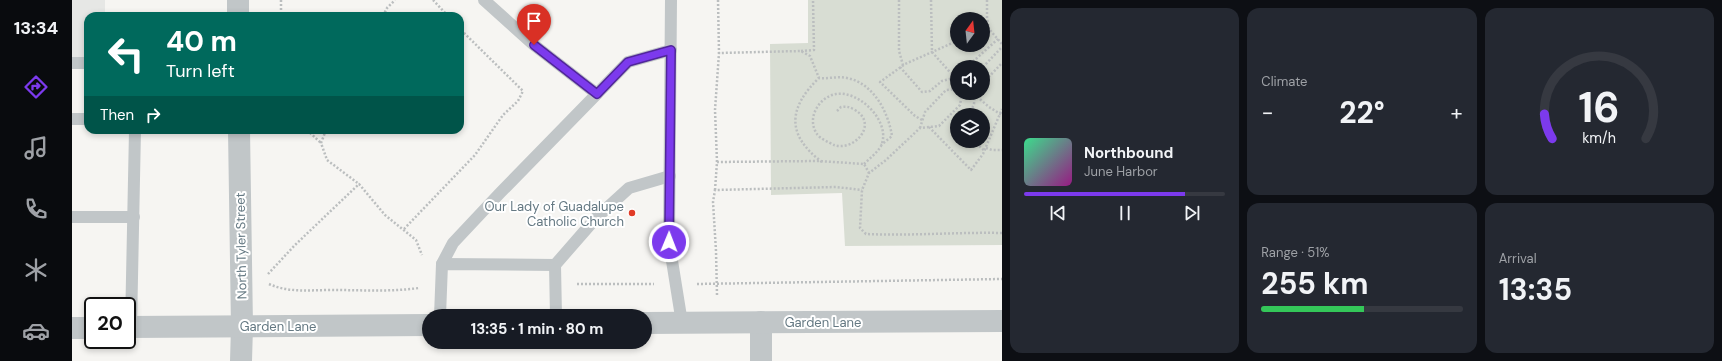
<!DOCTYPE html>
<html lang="en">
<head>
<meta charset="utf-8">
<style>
  body { margin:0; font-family:"DM Sans",sans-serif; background:#242831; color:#f1f3f6; height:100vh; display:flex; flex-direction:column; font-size:15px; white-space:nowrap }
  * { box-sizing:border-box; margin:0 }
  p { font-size:13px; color:#9ea1a6 }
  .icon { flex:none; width:22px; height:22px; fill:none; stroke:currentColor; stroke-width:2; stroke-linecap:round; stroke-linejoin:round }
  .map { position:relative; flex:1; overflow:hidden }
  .panel { display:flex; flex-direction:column; gap:8px; padding:8px; background:#0d0f14; width:720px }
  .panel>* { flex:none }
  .top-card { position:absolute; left:12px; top:12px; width:380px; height:122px; border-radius:12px; box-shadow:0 2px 6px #0003; background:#00695c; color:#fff; overflow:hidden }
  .needle { width:26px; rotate:15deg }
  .buttons { position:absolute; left:878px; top:12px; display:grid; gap:8px }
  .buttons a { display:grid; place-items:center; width:40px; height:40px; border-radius:50%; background:#171b24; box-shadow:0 2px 6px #0003; font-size:20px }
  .speed { position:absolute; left:12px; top:297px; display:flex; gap:8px; font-size:20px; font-weight:700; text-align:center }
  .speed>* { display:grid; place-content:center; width:52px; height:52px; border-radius:50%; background:#171b24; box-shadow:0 2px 6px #0003; line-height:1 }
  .speed .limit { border:2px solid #111; border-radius:6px; background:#fff; color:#111 }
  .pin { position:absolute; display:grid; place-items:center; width:34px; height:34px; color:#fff; margin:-41px -17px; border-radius:50% 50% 50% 0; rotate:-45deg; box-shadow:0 0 4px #0007 }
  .pin .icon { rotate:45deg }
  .me { position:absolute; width:44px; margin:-22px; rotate:1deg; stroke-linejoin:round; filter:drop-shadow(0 0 3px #0008) }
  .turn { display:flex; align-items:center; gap:14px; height:84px; padding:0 16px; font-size:18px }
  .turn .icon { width:52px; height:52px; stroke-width:2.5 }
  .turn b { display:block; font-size:28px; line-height:34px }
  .then { display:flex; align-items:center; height:38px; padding:0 16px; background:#0003; gap:8px; font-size:15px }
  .big { font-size:30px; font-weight:700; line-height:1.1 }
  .panel .tile { flex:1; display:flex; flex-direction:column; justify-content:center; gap:6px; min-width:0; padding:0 14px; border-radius:12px; background:#242831 }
  .panel .dial { align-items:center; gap:0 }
  .dial svg { height:104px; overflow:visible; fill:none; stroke:#363941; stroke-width:7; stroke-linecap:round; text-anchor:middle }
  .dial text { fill:#f1f3f6; stroke:none }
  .song { display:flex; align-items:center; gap:12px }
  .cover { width:48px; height:48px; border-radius:6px; background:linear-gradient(135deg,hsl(150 70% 55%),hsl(310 70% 35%)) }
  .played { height:4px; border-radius:2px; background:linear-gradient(90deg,#7c3aed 80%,#363941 80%) }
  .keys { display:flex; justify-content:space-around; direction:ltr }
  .heat { display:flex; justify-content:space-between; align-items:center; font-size:22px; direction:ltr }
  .charge { height:6px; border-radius:3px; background:linear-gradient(90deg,#34c759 51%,#363941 0) }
  .panel .tiles { flex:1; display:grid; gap:8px; grid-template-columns:repeat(3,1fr) }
  .tile:first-child { grid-row:span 2 }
  .trip { position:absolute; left:350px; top:309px; width:230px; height:40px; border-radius:20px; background:#171b24; box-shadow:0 2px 6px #0003; font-weight:700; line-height:40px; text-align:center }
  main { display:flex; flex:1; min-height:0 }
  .dock { display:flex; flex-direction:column; width:72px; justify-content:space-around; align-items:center; background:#090b0e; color:#9ea1a6 }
  .dock .icon { width:28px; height:28px }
  .dock .current { color:#7c3aed }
  .dock b { font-size:18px; color:#f1f3f6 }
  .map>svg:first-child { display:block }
  .built { fill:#e6e7e5 }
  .green { fill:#d8ddd3; fill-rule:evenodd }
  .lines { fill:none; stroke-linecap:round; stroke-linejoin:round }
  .path { stroke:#bbbebf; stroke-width:2.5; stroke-dasharray:2 2; stroke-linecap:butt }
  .service { stroke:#c1c6c8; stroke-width:12 }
  .minor { stroke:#c1c6c8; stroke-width:22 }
  .route-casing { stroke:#51269a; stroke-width:10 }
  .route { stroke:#7c3aed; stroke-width:7 }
  .poi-dot { fill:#e13b26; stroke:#fff; stroke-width:1.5 }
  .labels { text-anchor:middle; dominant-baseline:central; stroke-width:4; stroke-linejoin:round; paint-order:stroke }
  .poi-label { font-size:13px; fill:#657983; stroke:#fff; text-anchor:end }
  .street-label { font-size:13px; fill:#657983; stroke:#fff }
</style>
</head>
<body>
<main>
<nav class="dock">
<b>13:34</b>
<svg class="icon current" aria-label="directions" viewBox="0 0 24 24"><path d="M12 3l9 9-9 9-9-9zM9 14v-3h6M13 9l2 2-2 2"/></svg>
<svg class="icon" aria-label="music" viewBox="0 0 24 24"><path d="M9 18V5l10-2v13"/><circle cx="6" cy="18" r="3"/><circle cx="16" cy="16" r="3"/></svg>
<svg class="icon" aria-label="phone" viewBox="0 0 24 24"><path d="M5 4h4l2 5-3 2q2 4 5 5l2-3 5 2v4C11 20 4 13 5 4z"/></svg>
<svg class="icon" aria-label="climate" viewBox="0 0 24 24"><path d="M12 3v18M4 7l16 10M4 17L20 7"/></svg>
<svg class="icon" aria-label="car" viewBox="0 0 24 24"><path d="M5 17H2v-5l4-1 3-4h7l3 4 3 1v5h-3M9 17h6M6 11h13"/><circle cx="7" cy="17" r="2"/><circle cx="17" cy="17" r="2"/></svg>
</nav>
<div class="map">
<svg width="930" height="361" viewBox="0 0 930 361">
  <rect width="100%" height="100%" fill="#f6f5f2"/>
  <polygon class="built" points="0,0 33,0 33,16 16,16 16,65 0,65"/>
  <path class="green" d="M 736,0 L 930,0 L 930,245 L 773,246 L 770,193 L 699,195 L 698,44 L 736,43 ZM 885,19 L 911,19 L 911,45 L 885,45 ZM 885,67 L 911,67 L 911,93 L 885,93 ZM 885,115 L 911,115 L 911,141 L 885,141 Z"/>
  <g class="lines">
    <g class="path">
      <polyline points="209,0 209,16"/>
      <polyline points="361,0 376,16"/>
      <polyline points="646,0 647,53"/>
      <polyline points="827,0 827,51 831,65"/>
      <polyline points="859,0 860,52 884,79"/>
      <polyline points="915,0 915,18 917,29"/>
      <polyline points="311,16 315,8 323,0"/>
      <polyline points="911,31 917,29 930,44"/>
      <polyline points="729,51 742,50 741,0"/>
      <polyline points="828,67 850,92 858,91 870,81 885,77"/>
      <polyline points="895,67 926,39"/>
      <polyline points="911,67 930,47"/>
      <polyline points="911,83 930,63"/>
      <path d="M 890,93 L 888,105 L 867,126 L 848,128 L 814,160 L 797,173 L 790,190 L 788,228 L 794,234 C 839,236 885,232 930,233"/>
      <polyline points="902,94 917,107 930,115"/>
      <path d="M 765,111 L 769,107 C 774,106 778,107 783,110 C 807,124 782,152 762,145 C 758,143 747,138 745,134 C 734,118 747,97 764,94 C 787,90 820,122 809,146 C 805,153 798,158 792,164"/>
      <polyline points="897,115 902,104 903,93"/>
      <polyline points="850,120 843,116 808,82 833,64 885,41"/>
      <polyline points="857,127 899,170 911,154 930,109"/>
      <polyline points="848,128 853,112 874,90 885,89"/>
      <polyline points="235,130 249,143"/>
      <polyline points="254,130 249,143 255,160 287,184"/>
      <polyline points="901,141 913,151"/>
      <polyline points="914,148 920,150 930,150"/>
      <polyline points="645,162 643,110 647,53 729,51 738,56 747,78"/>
      <path d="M 750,162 C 714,135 716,108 747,78 C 756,79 765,76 775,78 C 801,83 816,111 820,136 L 809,145"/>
      <polyline points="643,190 645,162 747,161 792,164 797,173"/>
      <polyline points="332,229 403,155 431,115 446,101 451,91 388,29"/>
      <polyline points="196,274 223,245 287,184 313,215 344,240 350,255"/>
      <path d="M 197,284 C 217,293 238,290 260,290 C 289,290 318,292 347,288"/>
      <polyline points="505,284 582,284"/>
      <polyline points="625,284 930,279"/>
      <polyline points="645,295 644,251 641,202 643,190 764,187 790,190"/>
    </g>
    <g class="service">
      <polyline points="412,0 462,45 525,94"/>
      <polyline points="599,0 597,242 610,323"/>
      <polyline points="0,63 16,63"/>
      <polyline points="0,119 16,119"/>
      <polyline points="0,217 62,217"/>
      <polyline points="370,264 381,243 428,193 556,62 599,50"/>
      <polyline points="368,316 370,264 483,265"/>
      <polyline points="484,316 483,265 524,218 557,188 598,176"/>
      <polyline points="59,327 63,130"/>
    </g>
    <g class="minor">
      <polyline points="166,0 166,16"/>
      <polyline points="167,130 170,327 169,361"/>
      <polyline points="689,322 689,361"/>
      <polyline points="573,323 930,321"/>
      <polyline points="55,327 357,325"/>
      <polyline points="0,328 21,328"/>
    </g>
  </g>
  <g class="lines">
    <g class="route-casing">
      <polyline id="route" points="462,45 525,94 556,62 599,50 597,242"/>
    </g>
    <use href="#route" class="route"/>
  </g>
  <circle class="poi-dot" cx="560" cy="213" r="4"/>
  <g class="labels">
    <g class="poi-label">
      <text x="552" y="206">Our Lady of Guadalupe<tspan x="552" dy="15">Catholic Church</tspan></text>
    </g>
    <g class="street-label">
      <text transform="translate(169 246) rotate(-91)">North Tyler Street</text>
      <text x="751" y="322">Garden Lane</text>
      <text x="206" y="326">Garden Lane</text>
    </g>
  </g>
</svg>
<div class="buttons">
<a><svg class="needle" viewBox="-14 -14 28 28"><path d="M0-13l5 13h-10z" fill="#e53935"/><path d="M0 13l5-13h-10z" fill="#9ea1a6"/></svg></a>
<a><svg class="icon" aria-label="sound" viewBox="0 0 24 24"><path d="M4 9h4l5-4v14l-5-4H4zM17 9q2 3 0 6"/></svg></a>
<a><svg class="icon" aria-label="layers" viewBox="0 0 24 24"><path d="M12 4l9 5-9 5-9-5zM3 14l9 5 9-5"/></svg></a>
</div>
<div class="speed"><div class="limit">20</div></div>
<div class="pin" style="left:462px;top:45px;background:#d93025"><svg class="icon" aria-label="arrive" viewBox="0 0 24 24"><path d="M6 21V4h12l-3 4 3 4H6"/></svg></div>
<svg class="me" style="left:597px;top:242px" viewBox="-20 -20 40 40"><circle r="17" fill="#7c3aed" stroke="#fff" stroke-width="3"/><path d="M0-11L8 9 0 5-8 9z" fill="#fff"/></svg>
<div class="trip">13:35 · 1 min · 80 m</div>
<div class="top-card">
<div class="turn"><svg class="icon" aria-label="left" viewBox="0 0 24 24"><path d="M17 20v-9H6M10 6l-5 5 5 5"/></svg><div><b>40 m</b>Turn left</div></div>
<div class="then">Then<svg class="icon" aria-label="right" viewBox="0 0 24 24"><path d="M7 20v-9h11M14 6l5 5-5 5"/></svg></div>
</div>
</div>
<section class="panel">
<div class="tiles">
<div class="tile">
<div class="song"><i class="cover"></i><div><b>Northbound</b><p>June Harbor</p></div></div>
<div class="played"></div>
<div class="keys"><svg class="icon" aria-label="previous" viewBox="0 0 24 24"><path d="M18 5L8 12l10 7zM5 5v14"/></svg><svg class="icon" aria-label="pause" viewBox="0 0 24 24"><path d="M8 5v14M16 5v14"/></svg><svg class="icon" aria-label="next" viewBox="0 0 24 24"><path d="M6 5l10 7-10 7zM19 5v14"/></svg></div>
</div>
<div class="tile"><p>Climate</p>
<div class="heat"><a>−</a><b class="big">22°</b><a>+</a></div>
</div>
<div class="tile dial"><svg viewBox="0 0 100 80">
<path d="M14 69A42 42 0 1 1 86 69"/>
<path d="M14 69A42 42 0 0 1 8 50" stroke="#7c3aed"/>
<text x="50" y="56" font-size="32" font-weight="700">16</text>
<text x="50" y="72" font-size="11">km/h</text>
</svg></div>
<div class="tile"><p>Range · 51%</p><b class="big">255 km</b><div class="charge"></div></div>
<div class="tile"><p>Arrival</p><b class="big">13:35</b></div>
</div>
</section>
</main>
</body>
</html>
